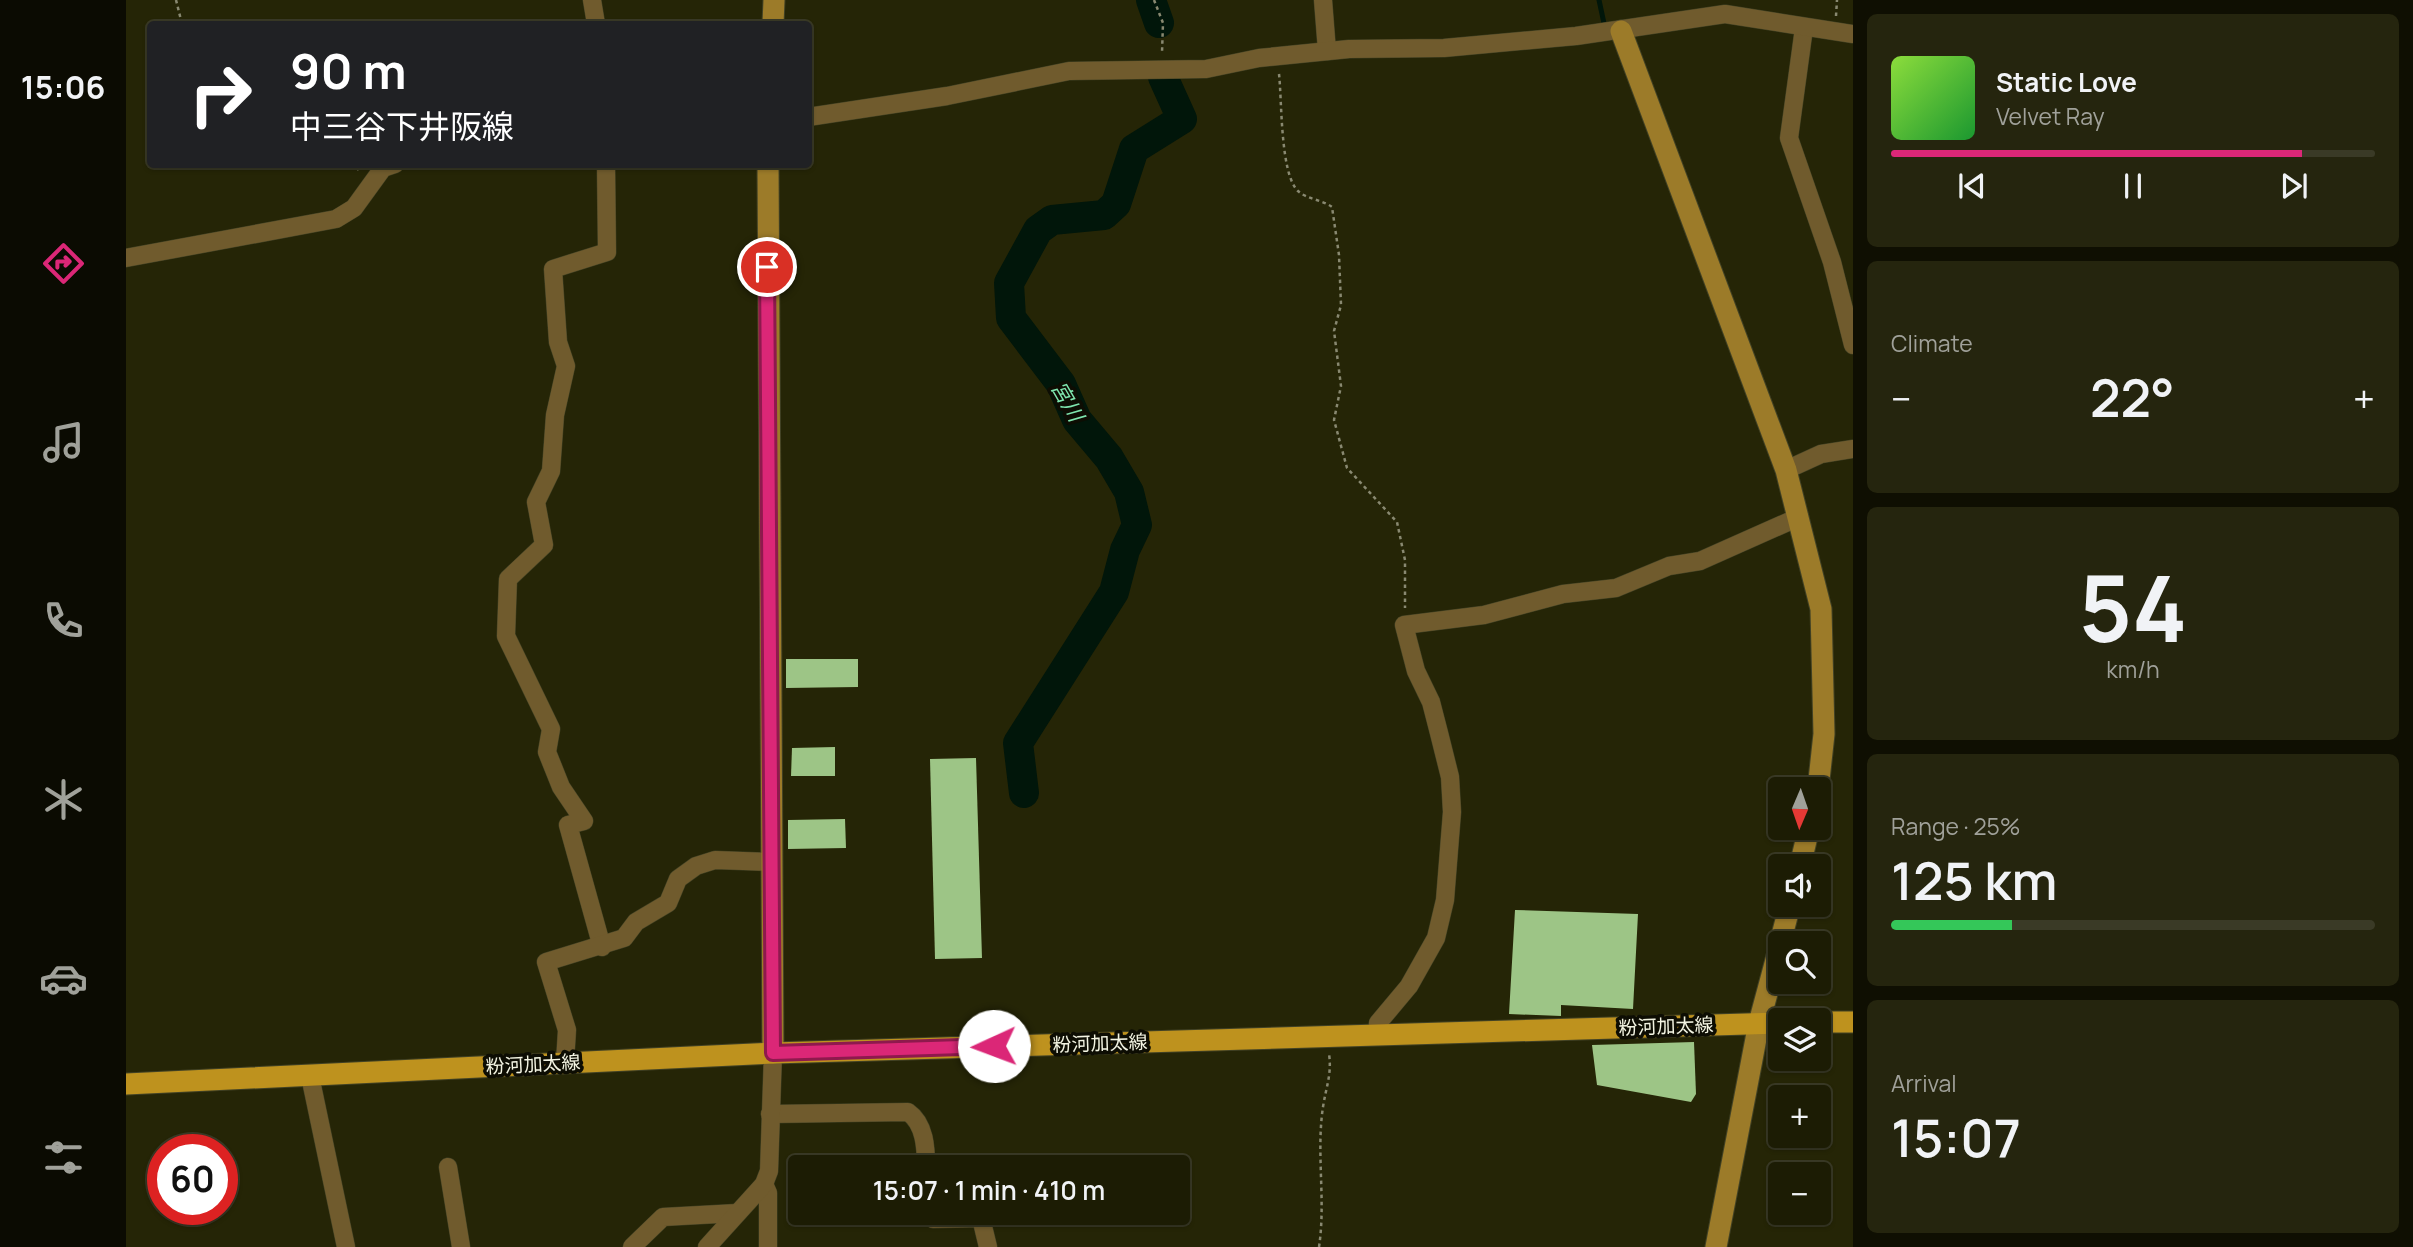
<!DOCTYPE html>
<html lang="en">
<head>
<meta charset="utf-8">
<style>
  body { margin:0; font-family:Manrope,"Noto Sans JP",sans-serif; background:#25250e; color:#f1f3f6; height:100vh; display:flex; flex-direction:column; font-size:26px; white-space:nowrap }
  * { box-sizing:border-box; margin:0 }
  p { font-size:23px; color:#a0a19a }
  .icon { flex:none; width:38px; height:38px; fill:none; stroke:currentColor; stroke-width:2; stroke-linecap:round; stroke-linejoin:round }
  .map { position:relative; flex:1; overflow:hidden }
  .drawer { display:flex; flex-direction:column; gap:14px; padding:14px; background:#0f0f02; width:560px }
  .drawer>* { flex:none }
  .guide { position:absolute; left:21px; top:21px; width:665px; height:147px; border-radius:7px; box-shadow:0 2px 5px #0004,0 0 0 2px #3a3a26; background:#202124; color:#fff; overflow:hidden }
  .needle { width:46px; rotate:182deg }
  .fabs { position:absolute; left:1642px; top:777px; display:grid; gap:14px }
  .fabs a { display:grid; place-items:center; width:63px; height:63px; border-radius:7px; background:#1c1c04; box-shadow:0 2px 5px #0004,0 0 0 2px #3a3a26; font-size:35px }
  .speed { position:absolute; left:21px; top:1134px; display:flex; gap:14px; font-size:35px; font-weight:700; text-align:center }
  .speed>* { display:grid; place-content:center; width:91px; height:91px; border-radius:50%; background:#1c1c04; box-shadow:0 2px 5px #0004,0 0 0 2px #3a3a26; line-height:1 }
  .speed .limit { border:10px solid #d22; background:#fff; color:#111 }
  .pin { position:absolute; display:grid; place-items:center; width:60px; height:60px; color:#fff; margin:-30px; border:4px solid #fff; border-radius:50%; box-shadow:0 2px 7px #0007 }
  .me { position:absolute; width:77px; margin:-38px; rotate:268deg; stroke-linejoin:round; filter:drop-shadow(0 0 5px #0008) }
  .turn { display:flex; align-items:center; gap:24px; height:147px; padding:0 28px; font-size:32px }
  .turn .icon { width:91px; height:91px; stroke-width:2.5 }
  .turn b { display:block; font-size:49px; line-height:60px }
  .big { font-size:52px; font-weight:600; line-height:1.1 }
  .drawer .widget { flex:1; display:flex; flex-direction:column; justify-content:center; gap:10px; min-width:0; padding:0 24px; border-radius:10px; background:#25250e }
  .drawer .dial { align-items:center; gap:0 }
  .dial b { font-size:91px; line-height:1 }
  .song { display:flex; align-items:center; gap:21px }
  .cover { width:84px; height:84px; border-radius:10px; background:linear-gradient(135deg,hsl(90 70% 55%),hsl(130 70% 35%)) }
  .played { height:7px; border-radius:4px; background:linear-gradient(90deg,#db2777 85%,#3a3a26 85%) }
  .keys { display:flex; justify-content:space-around; direction:ltr }
  .heat { display:flex; justify-content:space-between; align-items:center; font-size:38px; direction:ltr }
  .charge { height:10px; border-radius:5px; background:linear-gradient(90deg,#34c759 25%,#3a3a26 0) }
  .trip { position:absolute; left:662px; top:1155px; width:402px; height:70px; border-radius:7px; background:#1c1c04; box-shadow:0 2px 5px #0004,0 0 0 2px #3a3a26; font-weight:600; line-height:70px; text-align:center }
  main { display:flex; flex:1; min-height:0 }
  .dock { display:flex; flex-direction:column; width:126px; justify-content:space-around; align-items:center; background:#0b0b02; color:#a0a19a }
  .dock .icon { width:49px; height:49px }
  .dock .active { color:#db2777 }
  .dock b { font-size:32px; color:#f1f3f6 }
  .map>svg:first-child { display:block }
  .lines { fill:none; stroke-linecap:round; stroke-linejoin:round }
  .stream { stroke:#01160a; stroke-width:5 }
  .river { stroke:#01160a; stroke-width:30 }
  .building { fill:#9dc586 }
  .street-casing { stroke:#424225; stroke-width:19 }
  .secondary-casing { stroke:#424225; stroke-width:23 }
  .primary-casing { stroke:#424225; stroke-width:23 }
  .path { stroke:#898971; stroke-width:2.5; stroke-dasharray:3.5 3.5; stroke-linecap:butt }
  .street { stroke:#705b2d; stroke-width:18 }
  .secondary { stroke:#9c7b29; stroke-width:21 }
  .primary { stroke:#be921e; stroke-width:21 }
  .route-casing { stroke:#8e194d; stroke-width:18 }
  .route { stroke:#db2777; stroke-width:12 }
  .labels { text-anchor:middle; dominant-baseline:central; stroke-width:7; stroke-linejoin:round; paint-order:stroke }
  .street-label { font-size:19px; fill:#f3f4e2; stroke:#0d0d03 }
  .water-label { font-size:21px; font-style:italic; fill:#7fe6af; stroke:#0d0d03 }
</style>
</head>
<body>
<main>
<nav class="dock">
<b>15:06</b>
<svg class="icon active" aria-label="directions" viewBox="0 0 24 24"><path d="M12 3l9 9-9 9-9-9zM9 14v-3h6M13 9l2 2-2 2"/></svg>
<svg class="icon" aria-label="music" viewBox="0 0 24 24"><path d="M9 18V5l10-2v13"/><circle cx="6" cy="18" r="3"/><circle cx="16" cy="16" r="3"/></svg>
<svg class="icon" aria-label="phone" viewBox="0 0 24 24"><path d="M5 4h4l2 5-3 2q2 4 5 5l2-3 5 2v4C11 20 4 13 5 4z"/></svg>
<svg class="icon" aria-label="climate" viewBox="0 0 24 24"><path d="M12 3v18M4 7l16 10M4 17L20 7"/></svg>
<svg class="icon" aria-label="car" viewBox="0 0 24 24"><path d="M5 17H2v-5l4-1 3-4h7l3 4 3 1v5h-3M9 17h6M6 11h13"/><circle cx="7" cy="17" r="2"/><circle cx="17" cy="17" r="2"/></svg>
<svg class="icon" aria-label="filters" viewBox="0 0 24 24"><path d="M4 7h16M4 17h16"/><circle cx="9" cy="7" r="2"/><circle cx="15" cy="17" r="2"/></svg>
</nav>
<div class="map">
<svg width="1727" height="1247" viewBox="0 0 1727 1247">
  <rect width="100%" height="100%" fill="#252506"/>
  <g class="lines">
    <polyline class="stream" points="1473,0 1479,28"/>
    <g class="river">
      <polyline points="1025,0 1033,23"/>
      <polyline points="898,793 892,743 988,592 999,550 1011,525 1003,492 983,458 951,420 935,384 885,318 883,283 912,230 926,220 978,215 990,204 1008,149 1056,119 1037,77"/>
    </g>
  </g>
  <g class="building">
    <polygon points="660,659 732,659 732,687 660,688"/>
    <polygon points="709,747 709,776 665,776 666,748"/>
    <polygon points="850,758 856,958 809,959 804,759"/>
    <polygon points="719,819 720,848 662,849 662,820"/>
    <polygon points="1389,910 1512,914 1507,1009 1435,1005 1435,1016 1383,1014"/>
    <polygon points="1568,1042 1570,1094 1565,1102 1471,1085 1466,1045"/>
  </g>
  <g class="lines">
    <g class="street-casing">
      <g id="street">
        <polyline points="466,0 470,24"/>
        <polyline points="1197,0 1201,51"/>
        <polyline points="1678,28 1663,138 1706,262 1727,345"/>
        <polyline points="682,117 821,96 943,71 1080,69 1133,58 1223,49 1318,48 1450,36 1599,14 1727,34"/>
        <polyline points="0,258 210,219 228,208 257,168 269,164"/>
        <polyline points="1660,470 1695,454 1727,449"/>
        <polyline points="476,947 442,825 458,821 435,787 421,752 425,729 380,636 382,579 418,545 410,502 425,471 429,415 440,366 432,342 427,269 481,252 480,164"/>
        <polyline points="1251,1035 1252,1023 1283,986 1310,938 1319,900 1326,812 1324,777 1313,733 1305,702 1290,671 1278,625 1358,615 1437,594 1490,588 1543,566 1574,561 1673,517"/>
        <polyline points="439,1062 441,1030 420,962 498,938 510,922 542,903 552,879 570,866 589,860 645,862"/>
        <polyline points="184,1076 220,1247"/>
        <path d="M 644,1114 L 782,1112 C 799,1124 800,1148 800,1167"/>
        <polyline points="322,1167 335,1247"/>
        <polyline points="638,1184 642,1193 642,1247"/>
        <polyline points="806,1213 807,1219 855,1218 862,1247"/>
        <polyline points="506,1247 537,1217 611,1213"/>
        <polyline points="581,1247 638,1184 643,1171 647,1053"/>
      </g>
    </g>
    <g class="secondary-casing">
      <g id="secondary">
        <polyline points="647,24 648,0"/>
        <polyline points="1495,31 1660,470 1695,609 1698,734 1692,789"/>
        <polyline points="642,164 647,1053"/>
        <polyline points="1674,866 1683,828"/>
        <polyline points="1654,943 1664,905"/>
        <polyline points="1590,1247 1633,1023 1654,945"/>
      </g>
    </g>
    <g class="primary-casing">
      <g id="primary">
        <polyline points="1692,1022 1727,1022"/>
        <polyline points="0,1084 647,1053 1654,1023"/>
      </g>
    </g>
    <g class="path">
      <polyline points="50,0 56,24"/>
      <polyline points="1028,0 1037,23 1036,53"/>
      <polyline points="1710,16 1711,0"/>
      <path d="M 1153,74 C 1156,100 1154,174 1172,191 C 1180,199 1197,200 1206,207 L 1213,255 L 1215,305 L 1208,331 L 1215,386 L 1208,420 L 1221,468 L 1271,522 L 1279,560 L 1279,608"/>
      <polyline points="224,164 233,170"/>
      <path d="M 1193,1247 C 1200,1201 1190,1153 1197,1107 C 1200,1087 1206,1074 1203,1054"/>
    </g>
    <use href="#street" class="street"/>
    <use href="#secondary" class="secondary"/>
    <use href="#primary" class="primary"/>
  </g>
  <g class="lines">
    <g class="route-casing">
      <polyline id="route" points="641,267 647,1053 868,1046"/>
    </g>
    <use href="#route" class="route"/>
  </g>
  <g class="labels">
    <g class="street-label">
      <text transform="translate(1540 1026) rotate(-2)">粉河加太線</text>
      <text transform="translate(974 1043) rotate(-2)">粉河加太線</text>
      <text transform="translate(407 1064) rotate(-3)">粉河加太線</text>
    </g>
    <g class="water-label">
      <text transform="translate(942 401) rotate(60)">宮川</text>
    </g>
  </g>
</svg>
<div class="fabs">
<a><svg class="needle" viewBox="-14 -14 28 28"><path d="M0-13l5 13h-10z" fill="#e53935"/><path d="M0 13l5-13h-10z" fill="#a0a19a"/></svg></a>
<a><svg class="icon" aria-label="sound" viewBox="0 0 24 24"><path d="M4 9h4l5-4v14l-5-4H4zM17 9q2 3 0 6"/></svg></a>
<a><svg class="icon" aria-label="search" viewBox="0 0 24 24"><circle cx="10" cy="10" r="6"/><path d="M15 15l6 6"/></svg></a>
<a><svg class="icon" aria-label="layers" viewBox="0 0 24 24"><path d="M12 4l9 5-9 5-9-5zM3 14l9 5 9-5"/></svg></a>
<a>+</a>
<a>−</a>
</div>
<div class="speed"><div class="limit">60</div></div>
<div class="pin" style="left:641px;top:267px;background:#d93025"><svg class="icon" aria-label="arrive" viewBox="0 0 24 24"><path d="M6 21V4h12l-3 4 3 4H6"/></svg></div>
<svg class="me" style="left:868px;top:1046px" viewBox="-20 -20 40 40"><circle r="19" fill="#fff"/><path d="M0-13L10 11 0 6-10 11z" fill="#db2777"/></svg>
<div class="trip">15:07 · 1 min · 410 m</div>
<div class="guide">
<div class="turn"><svg class="icon" aria-label="right" viewBox="0 0 24 24"><path d="M7 20v-9h11M14 6l5 5-5 5"/></svg><div><b>90 m</b>中三谷下井阪線</div></div>
</div>
</div>
<section class="drawer">
<div class="widget">
<div class="song"><i class="cover"></i><div><b>Static Love</b><p>Velvet Ray</p></div></div>
<div class="played"></div>
<div class="keys"><svg class="icon" aria-label="previous" viewBox="0 0 24 24"><path d="M18 5L8 12l10 7zM5 5v14"/></svg><svg class="icon" aria-label="pause" viewBox="0 0 24 24"><path d="M8 5v14M16 5v14"/></svg><svg class="icon" aria-label="next" viewBox="0 0 24 24"><path d="M6 5l10 7-10 7zM19 5v14"/></svg></div>
</div>
<div class="widget"><p>Climate</p>
<div class="heat"><a>−</a><b class="big">22°</b><a>+</a></div>
</div>
<div class="widget dial"><b>54</b><p>km/h</p></div>
<div class="widget"><p>Range · 25%</p><b class="big">125 km</b><div class="charge"></div></div>
<div class="widget"><p>Arrival</p><b class="big">15:07</b></div>
</section>
</main>
</body>
</html>
